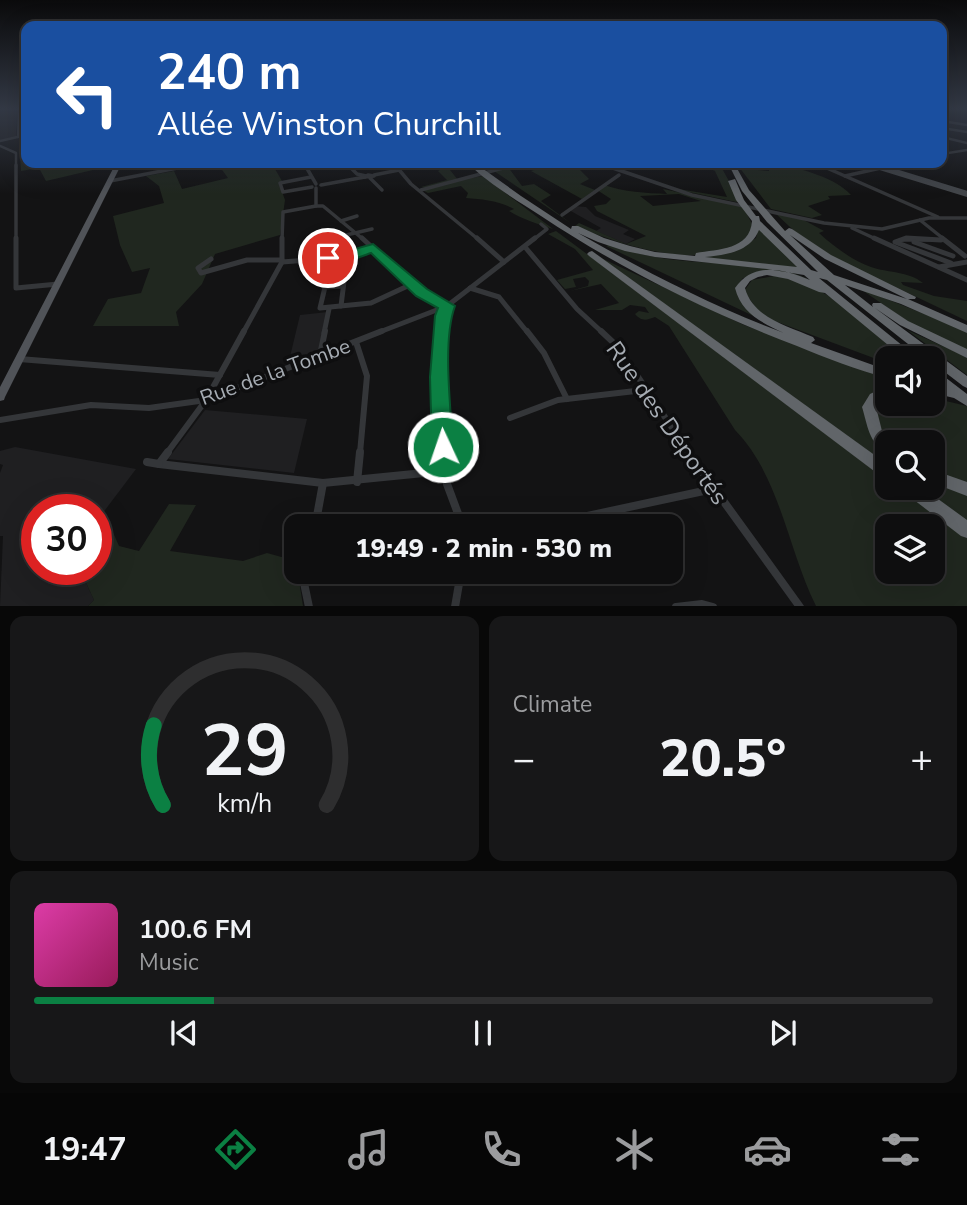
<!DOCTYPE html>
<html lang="en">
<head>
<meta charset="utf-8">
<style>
  body { margin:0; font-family:"Nunito Sans",sans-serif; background:#171718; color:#f1f3f6; height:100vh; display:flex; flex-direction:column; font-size:26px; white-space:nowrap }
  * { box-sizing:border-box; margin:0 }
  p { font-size:23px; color:#9b9c9e }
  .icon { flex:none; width:38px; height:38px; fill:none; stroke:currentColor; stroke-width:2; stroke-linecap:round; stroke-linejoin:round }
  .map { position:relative; height:606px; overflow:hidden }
  .sheet { display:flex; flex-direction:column; gap:10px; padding:10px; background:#080808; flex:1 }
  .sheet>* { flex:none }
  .banner { position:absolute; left:21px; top:21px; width:926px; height:147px; border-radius:14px; box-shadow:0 7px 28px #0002,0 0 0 2px #2e2e2f; background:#1a4fa0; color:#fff; overflow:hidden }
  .fabs { position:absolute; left:875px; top:346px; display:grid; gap:14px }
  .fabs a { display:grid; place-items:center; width:70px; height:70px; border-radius:14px; background:#0e0e0f; box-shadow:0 7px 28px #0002,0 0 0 2px #2e2e2f; font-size:35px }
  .speed { position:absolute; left:21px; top:494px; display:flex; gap:14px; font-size:35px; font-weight:700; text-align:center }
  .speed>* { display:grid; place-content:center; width:91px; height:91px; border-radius:50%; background:#0e0e0f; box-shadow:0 7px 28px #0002,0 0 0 2px #2e2e2f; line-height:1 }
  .speed .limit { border:10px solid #d22; background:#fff; color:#111 }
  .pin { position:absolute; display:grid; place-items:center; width:60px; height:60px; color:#fff; margin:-30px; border:4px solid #fff; border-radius:50%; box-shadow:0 2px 7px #0007 }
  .me { position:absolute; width:77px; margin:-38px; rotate:357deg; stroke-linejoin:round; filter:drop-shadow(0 0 5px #0008) }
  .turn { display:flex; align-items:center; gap:24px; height:147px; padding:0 21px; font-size:32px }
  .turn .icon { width:91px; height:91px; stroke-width:2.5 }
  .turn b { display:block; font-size:49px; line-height:60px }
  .big { font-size:52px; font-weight:800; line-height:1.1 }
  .sheet .card { flex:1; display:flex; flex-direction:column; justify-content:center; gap:10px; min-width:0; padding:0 24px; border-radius:14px; background:#171718 }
  .sheet .dial { align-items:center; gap:0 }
  .dial svg { height:182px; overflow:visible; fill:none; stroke:#2e2e2f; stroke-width:7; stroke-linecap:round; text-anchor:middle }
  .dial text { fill:#f1f3f6; stroke:none }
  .song { display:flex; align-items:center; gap:21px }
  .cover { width:84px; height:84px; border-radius:10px; background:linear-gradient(135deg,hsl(320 70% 55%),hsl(330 70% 35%)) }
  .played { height:7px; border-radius:4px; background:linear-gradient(90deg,#0b8043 20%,#2e2e2f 20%) }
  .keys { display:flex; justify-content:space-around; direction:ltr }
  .heat { display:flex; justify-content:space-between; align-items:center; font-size:38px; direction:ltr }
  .sheet .tiles { flex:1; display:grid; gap:10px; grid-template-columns:1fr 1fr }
  .card:last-child { grid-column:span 2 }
  .trip { position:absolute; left:284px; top:514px; width:399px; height:70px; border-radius:14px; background:#0e0e0f; box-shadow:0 7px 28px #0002,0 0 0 2px #2e2e2f; font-weight:800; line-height:70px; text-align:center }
  .tab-bar { display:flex; height:112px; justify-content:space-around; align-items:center; background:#060606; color:#9b9c9e }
  .tab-bar .icon { width:49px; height:49px }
  .tab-bar .active { color:#0b8043 }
  .tab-bar b { font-size:32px; color:#f1f3f6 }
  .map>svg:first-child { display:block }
  .built { fill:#1f1f21 }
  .green { fill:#20271f; fill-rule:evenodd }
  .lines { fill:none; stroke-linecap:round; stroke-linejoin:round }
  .minor-far4 { stroke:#343639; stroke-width:2.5 }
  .minor-far3 { stroke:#343639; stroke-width:3.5 }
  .minor-far2 { stroke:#343639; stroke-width:5 }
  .minor-far1 { stroke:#343639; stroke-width:6 }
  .minor { stroke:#343639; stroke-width:8 }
  .secondary-far1 { stroke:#424549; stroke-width:4.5 }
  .secondary { stroke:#424549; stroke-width:6 }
  .primary { fill:#505358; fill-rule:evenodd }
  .motorway { fill:#616569; fill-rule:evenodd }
  .route { fill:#0b8043; stroke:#07532c; stroke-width:2 }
  .labels { text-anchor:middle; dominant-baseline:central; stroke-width:7; stroke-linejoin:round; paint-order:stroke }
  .street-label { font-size:21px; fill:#a6acb3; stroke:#0e0e0f }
  .near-street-label { font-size:24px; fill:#a6acb3; stroke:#0e0e0f }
</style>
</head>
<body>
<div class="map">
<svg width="967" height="607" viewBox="0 0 967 607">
  <rect width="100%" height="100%" fill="#131314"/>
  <g class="built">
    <polygon points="0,109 24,109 17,114 16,137 0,141"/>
    <polygon points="573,206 586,207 595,216 629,230 623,234 635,239 626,244 596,231 601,228 569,210"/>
    <polygon points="328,312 318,354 288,365 300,315"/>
    <polygon points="205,410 307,419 294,473 168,459"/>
    <polygon points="15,447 136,469 96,522 96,509 37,509 37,569 83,569 82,574 94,600 88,606 0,606 3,536 0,536 0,473 3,465 0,464 0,451"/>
  </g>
  <g class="green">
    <polygon points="26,151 26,163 112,163 110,166 46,181 39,168 21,171 20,153"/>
    <polygon points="217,163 301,163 275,169 282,181 279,183 285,200 280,235 215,254 202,284 176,312 179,326 93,326 108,299 141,293 150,268 132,272 120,245 113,216 164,203 159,186 146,176 174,171 182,189 228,178"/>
    <path d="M 453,163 L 466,163 L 450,170 L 458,180 L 483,176 L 553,229 C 538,224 524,220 509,211 L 514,209 C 499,201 482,199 466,198 L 468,193 L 461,186 L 428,193 L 422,190 L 427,188 L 421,187 L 447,180 L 438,171 Z"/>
    <polygon points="557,163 573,163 589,179 580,184 595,190 582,199 531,171"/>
    <polygon points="698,163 719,163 741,203 660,186 727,197 715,171"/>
    <path d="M 736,163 L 743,163 L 746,169 L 769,171 L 769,167 L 758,163 C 783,163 834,175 851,195 L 828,196 L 830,199 L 808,206 L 822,215 L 812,218 L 771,209 Z"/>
    <polygon points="508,167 522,186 534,184 551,195 541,201 572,224 494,171"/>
    <path d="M 604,185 C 624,192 646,193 667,194 L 663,189 L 743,206 L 752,224 L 751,233 C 713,278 619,244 575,226 L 579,223 L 626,244 L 646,236 L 597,211 L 594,206 L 606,204 L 611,199 L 597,190 ZM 679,194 L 701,201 L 653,206 L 640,196 Z"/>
    <path d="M 775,213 L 800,218 L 824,231 L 819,233 C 833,246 853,261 871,267 C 888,273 908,271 923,283 L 901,282 L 903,285 L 934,296 L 967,301 L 967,321 L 826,254 L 804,240 Z"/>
    <polygon points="759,226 799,268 695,257 737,250 756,238"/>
    <path d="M 556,231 L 887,477 L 887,488 L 902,488 L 967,537 L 967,606 L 816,606 C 788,550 780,476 735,430 L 669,326 L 655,317 C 647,320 642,322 635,314 L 639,311 L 649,313 L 645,307 L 630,305 L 622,310 L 595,310 L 619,303 L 601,284 L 570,291 L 588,286 L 589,281 L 585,277 L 573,279 L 576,287 L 565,289 L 557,280 L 593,270 L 575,249 L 548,234 ZM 887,527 L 933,527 L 933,572 L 887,572 Z"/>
    <path d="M 609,245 C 628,251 647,256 667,259 C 720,266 782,260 819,285 L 775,273 L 743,278 L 736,288 L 745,306 L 764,321 L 606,246 Z"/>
    <path d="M 599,257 L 744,325 L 887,377 L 887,388 L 882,389 L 864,409 C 865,426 876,438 887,450 L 887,467 Z"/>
    <path d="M 774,276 C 827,282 868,326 908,359 L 887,359 L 887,363 L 772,320 L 758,311 L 744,291 L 752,280 Z"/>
    <polygon points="859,288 967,331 967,351 916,327"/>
    <polygon points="907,330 967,357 967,375"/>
    <path d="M 887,397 L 887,404 L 933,404 L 933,398 L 967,406 L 967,484 L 933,472 L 933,443 L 891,443 C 882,432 874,420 876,406 Z"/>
    <polygon points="933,480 967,493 967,521 917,488 933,488"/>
    <polygon points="169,504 196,505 170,551 243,561 267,553 296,561 303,606 88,606 94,600 82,574 83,569 96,569 96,522 108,521 119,546 139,551"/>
  </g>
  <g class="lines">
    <g class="minor-far4">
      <polyline points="942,121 967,125"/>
      <polyline points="942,128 967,132"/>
      <polyline points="18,137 19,114 25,109"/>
      <polyline points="942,137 967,143"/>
      <polyline points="0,141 26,135"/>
      <polyline points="0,146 16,153 16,167"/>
      <polyline points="942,154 967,150"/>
      <polyline points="304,163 306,167"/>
      <polyline points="346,163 350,167"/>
      <polyline points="393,163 396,167"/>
      <polyline points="600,163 608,167"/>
      <polyline points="815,163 824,167"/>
      <polyline points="184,167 204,163"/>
      <polyline points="508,167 522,163"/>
      <polyline points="886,167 903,163"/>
    </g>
    <g class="minor-far3">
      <polyline points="16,165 16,240"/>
      <polyline points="305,165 316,184"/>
      <polyline points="348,165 357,174 366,176"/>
      <polyline points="395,165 411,184 479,240"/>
      <polyline points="604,165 692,195 824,223 882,229 929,218 967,218"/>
      <polyline points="820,165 938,217"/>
      <polygon points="368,175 374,176 365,177"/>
      <polyline points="374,175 399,170"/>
      <polyline points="845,176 894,165"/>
      <polyline points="311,177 280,183 283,192 312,187"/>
      <polyline points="370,178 382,190"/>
      <polyline points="110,181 193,165"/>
      <polyline points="321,185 365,177"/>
      <polyline points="316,188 316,206 323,206 364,240"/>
      <polyline points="421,190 514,165"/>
      <polyline points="562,215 619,175"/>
      <polyline points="920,220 945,240"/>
      <polyline points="341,221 357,216"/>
      <polyline points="852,228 878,240"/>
      <polyline points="282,240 283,212 316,206"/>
      <polyline points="325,240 372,229"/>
      <polyline points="533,240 547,229 541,224"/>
      <polyline points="901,240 935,240"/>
    </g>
    <g class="minor-far2">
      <polyline points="16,238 16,288 58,284"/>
      <polyline points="362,238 422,293 447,306"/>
      <polyline points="477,238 504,262"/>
      <polyline points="874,238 967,280"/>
      <polyline points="942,238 965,256"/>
      <polyline points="941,240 906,238 895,242 951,263"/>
      <polyline points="319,241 333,238"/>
      <polyline points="914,242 953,256"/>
      <polyline points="525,247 577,309 603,333"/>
      <polyline points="211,259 198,268 201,273 247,260 282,260"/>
      <polyline points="282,262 347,257 373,248"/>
      <polyline points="939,267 967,262"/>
      <polyline points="343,286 325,287 320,308 371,303 412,284"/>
      <polyline points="470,288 499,297 528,333"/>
      <polyline points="341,306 347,257"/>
      <polyline points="243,333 282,262 282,238"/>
      <polyline points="324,333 329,309"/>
      <polyline points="377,333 447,306 535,238"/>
      <polyline points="441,333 447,306"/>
    </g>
    <g class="minor-far1">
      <polyline points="441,331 438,386 442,453"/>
      <polyline points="527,331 544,353 567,399"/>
      <polyline points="601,331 618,347 689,453"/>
      <polyline points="356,342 367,376 360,453"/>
      <polyline points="320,355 325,331"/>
      <polyline points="19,359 220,375"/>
      <polyline points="510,418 558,400 644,390"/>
      <polyline points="0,420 91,405 149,408 206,400 382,331"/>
      <polyline points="167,453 206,400 244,331"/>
    </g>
    <g class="minor">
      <polyline points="168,452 159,464 323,483 444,471"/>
      <polyline points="442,452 447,484 463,527"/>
      <polyline points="688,452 800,607"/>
      <polyline points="147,462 159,464"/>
      <polyline points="357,482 360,452"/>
      <polyline points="315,527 323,483"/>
      <polyline points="536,527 713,489"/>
      <polyline points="306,572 304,583 309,607"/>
      <polyline points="455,607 461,572"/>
      <polyline points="676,607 702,604 713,607"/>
    </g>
    <polyline class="secondary-far1" points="866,163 878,167"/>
    <polyline class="secondary" points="873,165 967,194"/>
    <polygon class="primary" points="116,163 122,163 5,397 4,400 0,401 0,387"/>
    <g class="motorway">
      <path d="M 468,163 L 475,163 L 521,196 L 571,229 L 572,226 L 578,226 L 604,238 L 630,246 L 655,252 L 695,256 L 696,253 C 718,249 750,250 752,221 L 736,200 L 728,181 L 735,179 L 744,200 L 756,216 L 759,216 L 760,221 L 811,270 L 818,272 L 767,222 L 742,191 L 728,163 L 734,163 L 749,190 L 785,231 L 789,228 L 792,229 L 831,255 L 916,297 L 915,299 L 908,299 L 967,325 L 967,333 L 901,304 L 845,285 L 873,307 L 872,305 L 873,303 L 881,303 L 908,321 L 967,349 L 967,358 L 900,325 L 875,308 L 967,376 L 967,388 L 963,386 L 933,363 L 933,359 L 927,359 L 827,280 L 819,278 L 919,359 L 905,359 L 825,293 L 819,292 L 788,279 L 767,275 L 758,277 L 750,281 L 745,288 C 753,318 788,326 813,337 L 815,340 L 811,343 L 887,370 L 887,378 C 857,370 826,358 797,346 C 707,312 621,269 541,216 C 518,201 486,182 468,163 ZM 759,230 L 797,267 L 705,257 C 726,255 750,252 759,230 ZM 578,233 L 598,242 L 625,251 L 655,257 L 767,269 L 804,275 L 810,280 C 783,269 754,261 735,288 C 741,313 762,323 784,333 C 712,306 644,271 578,233 ZM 790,235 L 825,259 L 907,299 L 834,275 Z"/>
      <polygon points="592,251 887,464 887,478 882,477 589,256 587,254 589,252"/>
      <polygon points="933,370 937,371 967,394 967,406 954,398 933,393 933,383 938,384 933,380"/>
      <path d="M 887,386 L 887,397 L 880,400 L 876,407 L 882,431 L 893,443 L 887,443 L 887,452 C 869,445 867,423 862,407 L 870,394 Z"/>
      <polygon points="933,470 967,482 967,496 933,483"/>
      <polygon points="902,488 923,488 967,520 967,538 961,536 905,493"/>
    </g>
  </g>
  <linearGradient id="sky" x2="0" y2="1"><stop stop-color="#0a0a0b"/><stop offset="0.56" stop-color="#333945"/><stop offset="1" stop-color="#333945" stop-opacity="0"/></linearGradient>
  <rect width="967" height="194" fill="url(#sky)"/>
  <path class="route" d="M 373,244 L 427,289 L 455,306 C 442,341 451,409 453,447 L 450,453 L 443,456 L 435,453 L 432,447 L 430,377 L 435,316 L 438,308 L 416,296 L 371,253 C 357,258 334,268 321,258 Z"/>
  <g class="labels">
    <g class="street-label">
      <text transform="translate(275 372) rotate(-20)">Rue de la Tombe</text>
    </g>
    <g class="near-street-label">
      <text transform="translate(667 423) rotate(55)">Rue des Déportés</text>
    </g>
  </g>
</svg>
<div class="fabs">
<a><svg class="icon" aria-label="sound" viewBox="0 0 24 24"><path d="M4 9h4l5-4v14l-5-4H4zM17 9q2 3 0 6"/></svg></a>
<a><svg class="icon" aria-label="search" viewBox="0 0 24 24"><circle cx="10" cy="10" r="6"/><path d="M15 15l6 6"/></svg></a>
<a><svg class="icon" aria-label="layers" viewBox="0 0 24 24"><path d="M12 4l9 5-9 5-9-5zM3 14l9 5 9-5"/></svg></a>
</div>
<div class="speed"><div class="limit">30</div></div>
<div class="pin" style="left:328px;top:258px;background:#d93025"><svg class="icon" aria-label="arrive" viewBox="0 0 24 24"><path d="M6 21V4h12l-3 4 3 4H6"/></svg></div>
<svg class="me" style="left:443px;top:447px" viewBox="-20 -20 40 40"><circle r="17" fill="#0b8043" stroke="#fff" stroke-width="3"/><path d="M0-11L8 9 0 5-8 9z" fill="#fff"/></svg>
<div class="trip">19:49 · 2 min · 530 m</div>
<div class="banner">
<div class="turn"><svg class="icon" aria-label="left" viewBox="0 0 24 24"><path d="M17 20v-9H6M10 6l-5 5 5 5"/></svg><div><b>240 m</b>Allée Winston Churchill</div></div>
</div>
</div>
<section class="sheet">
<div class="tiles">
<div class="card dial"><svg viewBox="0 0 100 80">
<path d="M14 69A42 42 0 1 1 86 69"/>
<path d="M14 69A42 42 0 0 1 10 34" stroke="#0b8043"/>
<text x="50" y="56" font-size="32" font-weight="700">29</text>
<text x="50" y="72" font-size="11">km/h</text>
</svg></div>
<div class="card"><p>Climate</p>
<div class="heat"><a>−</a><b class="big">20.5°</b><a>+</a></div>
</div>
<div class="card">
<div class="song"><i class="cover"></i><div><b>100.6 FM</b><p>Music</p></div></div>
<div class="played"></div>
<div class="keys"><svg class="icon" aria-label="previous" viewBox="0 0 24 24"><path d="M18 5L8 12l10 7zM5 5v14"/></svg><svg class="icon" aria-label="pause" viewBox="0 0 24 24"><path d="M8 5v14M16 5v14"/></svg><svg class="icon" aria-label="next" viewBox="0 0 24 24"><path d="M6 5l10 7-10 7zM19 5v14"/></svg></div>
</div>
</div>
</section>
<nav class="tab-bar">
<b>19:47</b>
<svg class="icon active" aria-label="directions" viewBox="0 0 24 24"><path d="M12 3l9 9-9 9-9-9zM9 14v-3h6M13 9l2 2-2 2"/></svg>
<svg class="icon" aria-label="music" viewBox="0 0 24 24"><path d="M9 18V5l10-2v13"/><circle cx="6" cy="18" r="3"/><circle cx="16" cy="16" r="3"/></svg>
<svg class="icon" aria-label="phone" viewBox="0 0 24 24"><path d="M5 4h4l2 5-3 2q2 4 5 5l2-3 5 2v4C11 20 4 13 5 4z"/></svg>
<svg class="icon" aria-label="climate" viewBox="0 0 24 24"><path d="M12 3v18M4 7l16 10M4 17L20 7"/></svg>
<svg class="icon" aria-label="car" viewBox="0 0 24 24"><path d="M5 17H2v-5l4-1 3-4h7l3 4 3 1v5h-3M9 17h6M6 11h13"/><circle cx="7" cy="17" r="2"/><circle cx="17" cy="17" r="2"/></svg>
<svg class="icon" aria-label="filters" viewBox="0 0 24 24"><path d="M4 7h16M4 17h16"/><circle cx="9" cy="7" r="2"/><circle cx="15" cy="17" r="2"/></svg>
</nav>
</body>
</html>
